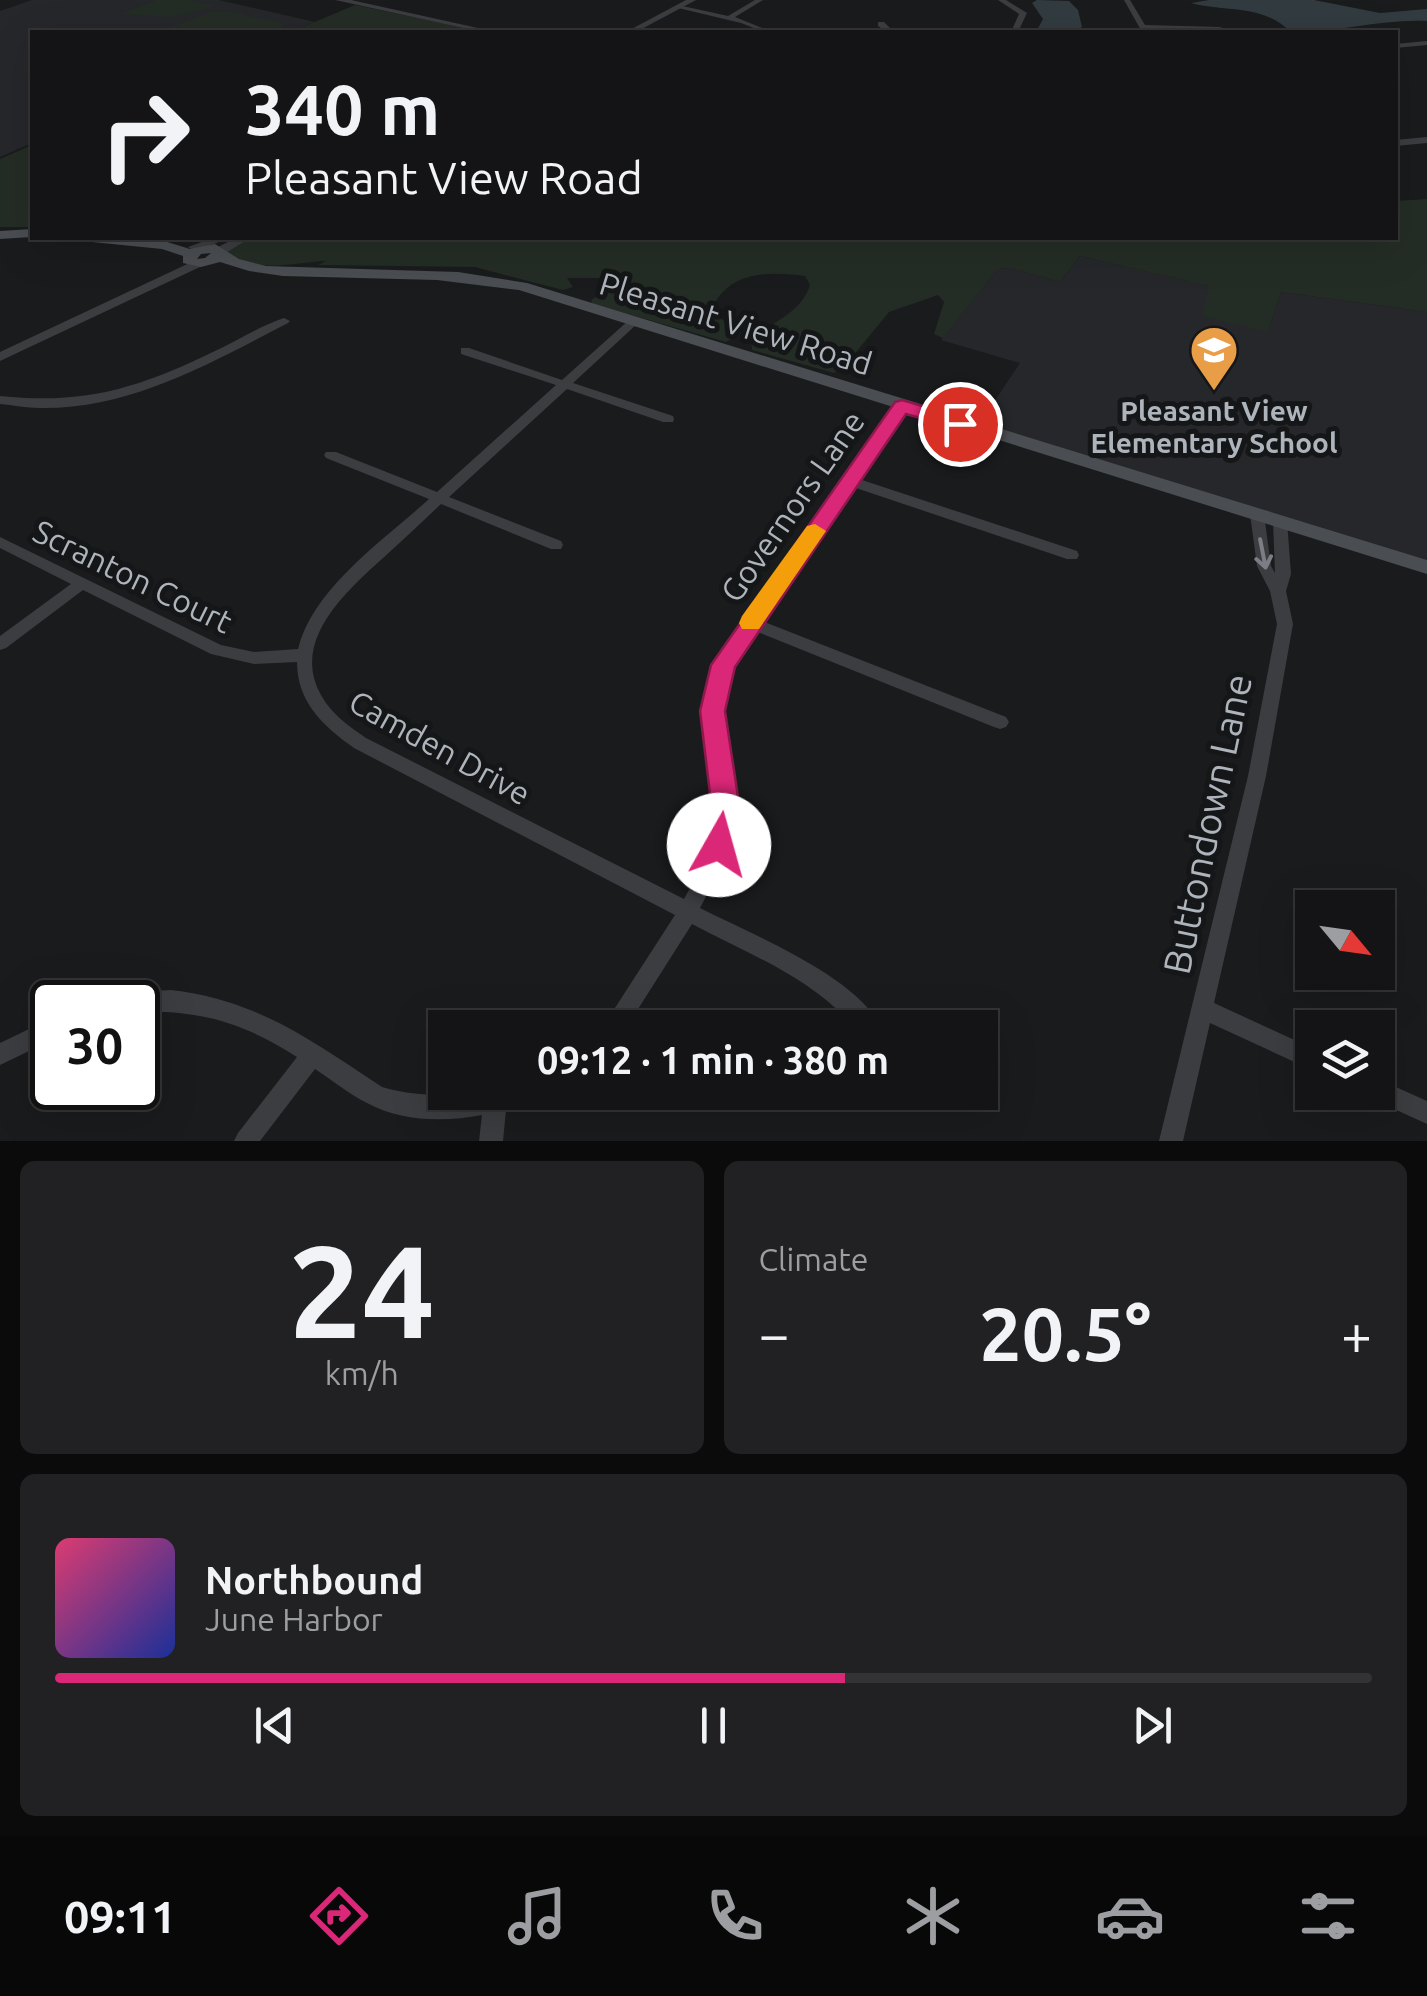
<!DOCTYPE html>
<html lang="en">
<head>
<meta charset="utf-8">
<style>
  body { margin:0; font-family:Ubuntu,sans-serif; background:#212123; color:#f1f3f6; height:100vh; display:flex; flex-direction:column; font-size:38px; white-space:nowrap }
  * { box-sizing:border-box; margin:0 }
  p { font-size:32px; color:#9d9ea1 }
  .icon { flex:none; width:55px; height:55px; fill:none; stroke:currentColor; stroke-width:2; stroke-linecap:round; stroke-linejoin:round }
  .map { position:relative; height:1141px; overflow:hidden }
  .side { display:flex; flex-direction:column; gap:20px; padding:20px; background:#0b0b0c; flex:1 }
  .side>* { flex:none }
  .guide { position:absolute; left:30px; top:30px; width:1368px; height:210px; border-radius:0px; box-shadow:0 10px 40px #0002,0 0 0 2px #333335; background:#141416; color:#f1f3f6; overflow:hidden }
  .needle { width:65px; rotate:119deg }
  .buttons { position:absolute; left:1295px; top:890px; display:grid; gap:20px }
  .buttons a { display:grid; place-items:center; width:100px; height:100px; border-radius:0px; background:#141416; box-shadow:0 10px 40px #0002,0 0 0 2px #333335; font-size:50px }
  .speed { position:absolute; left:30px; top:980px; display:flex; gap:20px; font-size:50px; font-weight:700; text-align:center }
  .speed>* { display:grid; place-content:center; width:130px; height:130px; border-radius:50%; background:#141416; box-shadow:0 10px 40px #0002,0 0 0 2px #333335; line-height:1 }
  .speed .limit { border:5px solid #111; border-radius:15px; background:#fff; color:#111 }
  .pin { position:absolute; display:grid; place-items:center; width:85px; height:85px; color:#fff; margin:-42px; border:5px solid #fff; border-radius:50%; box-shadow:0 2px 10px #0007 }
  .me { position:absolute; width:110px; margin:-55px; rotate:7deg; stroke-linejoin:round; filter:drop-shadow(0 0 8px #0008) }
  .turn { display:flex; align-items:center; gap:35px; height:210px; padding:0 50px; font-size:45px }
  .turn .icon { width:130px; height:130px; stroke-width:2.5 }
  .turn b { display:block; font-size:70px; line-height:85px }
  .big { font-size:75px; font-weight:600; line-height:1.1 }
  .side .card { flex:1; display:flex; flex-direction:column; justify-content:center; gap:15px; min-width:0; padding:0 35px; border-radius:15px; background:#212123 }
  .side .dial { align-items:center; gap:0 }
  .dial b { font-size:130px; line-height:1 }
  .song { display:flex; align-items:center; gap:30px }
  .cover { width:120px; height:120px; border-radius:15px; background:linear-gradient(135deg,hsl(340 70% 55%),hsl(230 70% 35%)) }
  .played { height:10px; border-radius:5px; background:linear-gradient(90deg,#db2777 60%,#333335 60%) }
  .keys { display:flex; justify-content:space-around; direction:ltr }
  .heat { display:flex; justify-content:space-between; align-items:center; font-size:55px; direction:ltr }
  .side .tiles { flex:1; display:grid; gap:20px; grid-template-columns:1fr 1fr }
  .card:last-child { grid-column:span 2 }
  .trip { position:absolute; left:428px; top:1010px; width:570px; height:100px; border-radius:0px; background:#141416; box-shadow:0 10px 40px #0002,0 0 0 2px #333335; font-weight:600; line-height:100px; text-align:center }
  .menu { display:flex; height:160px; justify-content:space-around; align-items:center; background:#080809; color:#9d9ea1 }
  .menu .icon { width:70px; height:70px }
  .menu .selected { color:#db2777 }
  .menu b { font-size:45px; color:#f1f3f6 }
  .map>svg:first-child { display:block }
  .built { fill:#26272a }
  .green { fill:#242d25 }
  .water { fill:#313b40 }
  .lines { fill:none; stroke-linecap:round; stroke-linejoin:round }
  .minor { fill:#3c3d41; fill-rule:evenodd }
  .tertiary { fill:#3c3d41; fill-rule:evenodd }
  .secondary { fill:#4a4d51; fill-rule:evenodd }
  .oneway { stroke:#7b7e84 }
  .route { fill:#db2777; stroke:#8e194d; stroke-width:2.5 }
  .slow { fill:#f59e0b }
  .labels { text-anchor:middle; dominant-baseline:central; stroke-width:10; stroke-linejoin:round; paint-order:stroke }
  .far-poi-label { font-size:28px; font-weight:bold; fill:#aeb4bb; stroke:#151618 }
  .street-label { font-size:32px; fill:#aeb4bb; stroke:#151618 }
  .near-street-label { font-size:38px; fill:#aeb4bb; stroke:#151618 }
</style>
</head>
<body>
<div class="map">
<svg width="1427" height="1141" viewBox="0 0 1427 1141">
  <rect width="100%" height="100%" fill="#1a1b1d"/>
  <g class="built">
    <polygon points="32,0 219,0 315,22 290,32 32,32 32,143 0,157 0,11"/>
    <polygon points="1080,256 1210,286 1268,332 1281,292 1427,312 1427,560 980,423 1020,363 941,340 998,269 1010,268 1060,282"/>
  </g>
  <g class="green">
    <polygon points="158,0 189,0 215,6 173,17 120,14"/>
    <polygon points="355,5 486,32 291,32"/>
    <polygon points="228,11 284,24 278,32 159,32 211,12"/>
    <polygon points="32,145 32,227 0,227 0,159"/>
    <path d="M 1427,199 L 1427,312 L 1281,292 L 1268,332 L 1202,316 L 1209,286 L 1080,256 L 1060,282 L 1010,268 L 998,269 L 943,338 L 934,334 L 944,302 L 938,295 L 889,312 L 843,368 L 834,373 L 752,350 L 751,340 C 772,321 801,314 810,285 L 805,276 C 766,271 726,271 710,313 L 744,332 L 726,342 L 593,304 L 591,300 L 612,287 L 615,278 L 567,278 L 573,287 L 563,290 L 475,267 L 318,265 L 326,261 C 299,262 246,275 226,252 L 248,238 L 1395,238 L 1395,201 Z"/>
  </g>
  <g class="water">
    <polygon points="1037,0 1069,1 1078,10 1082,27 1073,32 1036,32 1043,19 1032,3"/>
    <path d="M 1209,0 L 1314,0 L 1380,13 L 1427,9 L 1427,21 C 1380,19 1336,33 1290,32 C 1265,4 1223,12 1191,3 Z"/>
  </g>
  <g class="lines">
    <g class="minor">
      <polygon points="755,0 763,0 735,17 772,32 764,32 741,23 674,7 678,5 728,16"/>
      <polygon points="998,0 1006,0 1027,13 1018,32 1011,32 1019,14"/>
      <polygon points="1124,0 1130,0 1145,25 1220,27 1224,29 1220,31 1147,29 1148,32 1142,32"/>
      <polygon points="878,22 884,22 894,32 886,32 878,26"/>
      <polygon points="1427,41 1427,45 1395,48 1395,44"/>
      <polygon points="1427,137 1427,143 1395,146 1395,140"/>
      <path d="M 284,318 L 290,321 L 288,323 C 211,363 129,410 39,408 C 26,408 13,405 0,404 L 0,396 C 85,405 139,388 215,351 C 238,340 260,326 284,318 Z"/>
      <path d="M 633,319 L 637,320 L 637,324 L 573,383 L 673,416 L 674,419 L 673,422 L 663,422 L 567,389 L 449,497 L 561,541 L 563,545 L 561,549 L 551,549 L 441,504 C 422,522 403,540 383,558 C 347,591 290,640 321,695 C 331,714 349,726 366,738 L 684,899 C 703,865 719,828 717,789 C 714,738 700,718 715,665 L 898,403 L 906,403 L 908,406 L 859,479 L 1077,551 L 1079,555 L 1077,559 L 1067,559 L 853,487 L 762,621 L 1006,717 L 1009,722 L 1006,727 L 1000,729 L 994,727 L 755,631 C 747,643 735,656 730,670 C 713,716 737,760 735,807 C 733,842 717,877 700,908 C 749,933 859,977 881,1028 L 855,1028 C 812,978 749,954 692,924 L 626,1028 L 602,1028 L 675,915 L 354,748 C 323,726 297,702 297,662 L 254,664 L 211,654 L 83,590 L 6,648 L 0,650 L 0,636 L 71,584 L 0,548 L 0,537 L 221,645 L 254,652 L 298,649 C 313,588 384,540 429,499 L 326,458 L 324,455 L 326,452 L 336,452 L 437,492 L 556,385 L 461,354 L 461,348 L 469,348 L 562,380 L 629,320 Z"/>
      <polygon points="1257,509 1264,514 1271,566 1275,573 1273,521 1280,516 1287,521 1291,574 1286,591 1293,624 1266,776 1214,1003 1312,1048 1312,1070 1210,1023 1183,1141 1159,1141 1248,776 1277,624 1270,591 1257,566 1250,514"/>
      <path d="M 171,990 C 257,1000 311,1040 382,1087 C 433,1102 484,1092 537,1092 L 534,1100 L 506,1110 L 503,1141 L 479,1141 L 482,1115 C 446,1122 401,1122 367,1103 C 349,1094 332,1080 315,1069 L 260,1141 L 234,1141 L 238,1133 L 297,1057 C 244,1023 201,1010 138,1012 L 138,1002 L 124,1002 L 128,995 L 135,992 Z"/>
      <polygon points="52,1018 52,1040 0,1065 0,1043"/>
      <polygon points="1378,1079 1427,1101 1427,1124 1370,1098 1368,1092 1378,1092"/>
    </g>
    <g class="tertiary">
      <polygon points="335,0 351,0 496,32 482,32"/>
      <polygon points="686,0 696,0 636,32 626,32"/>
      <polygon points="213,238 230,238 194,251 188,247"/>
      <polygon points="236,238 250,238 224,254 216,254 216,248"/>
      <polygon points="198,259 204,263 202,266 0,361 0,352"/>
    </g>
    <g class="secondary">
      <polygon points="32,229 32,237 0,239 0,231"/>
      <path d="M 85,238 L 164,241 L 190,249 L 215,244 L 239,259 L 266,266 L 458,272 L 527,283 L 1427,560 L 1427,574 L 519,290 L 437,280 L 283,276 L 249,271 L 220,262 L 201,267 L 183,263 L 183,256 L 162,249 L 92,242 ZM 211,253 L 205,258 L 197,259 L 201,254 Z"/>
    </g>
  </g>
  <defs><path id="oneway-shaft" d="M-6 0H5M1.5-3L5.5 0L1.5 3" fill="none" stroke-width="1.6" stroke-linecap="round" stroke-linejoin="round" transform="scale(2.5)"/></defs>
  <use class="oneway" href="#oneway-shaft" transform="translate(1263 554) rotate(79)"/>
  <polygon class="route" points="902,400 967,419 970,424 960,429 906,414 735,667 725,711 740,810 729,854 719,857 709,854 704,845 712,810 700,711 711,665 895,402"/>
  <polygon class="slow" points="815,524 826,531 759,629 742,629 739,623 742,616 807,526"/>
  <defs>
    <g id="school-pin" transform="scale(2.5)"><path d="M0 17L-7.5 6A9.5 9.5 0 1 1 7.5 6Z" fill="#e99d46" stroke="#151618"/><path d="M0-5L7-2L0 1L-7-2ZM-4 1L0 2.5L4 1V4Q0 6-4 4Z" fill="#fff"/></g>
  </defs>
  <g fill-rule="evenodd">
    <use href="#school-pin" x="1214" y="350"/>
  </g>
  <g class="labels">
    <g class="far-poi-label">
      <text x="1214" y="410">Pleasant View<tspan x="1214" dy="32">Elementary School</tspan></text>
    </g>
    <g class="street-label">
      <text transform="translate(736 323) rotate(17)">Pleasant View Road</text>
      <text transform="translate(792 506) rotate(-55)">Governors Lane</text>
      <text transform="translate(133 576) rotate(26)">Scranton Court</text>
      <text transform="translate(440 747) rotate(29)">Camden Drive</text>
    </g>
    <g class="near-street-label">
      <text transform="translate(1207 824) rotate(-78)">Buttondown Lane</text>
    </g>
  </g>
</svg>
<div class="buttons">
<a><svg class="needle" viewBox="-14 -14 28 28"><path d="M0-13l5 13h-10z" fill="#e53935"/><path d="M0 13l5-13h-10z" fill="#9d9ea1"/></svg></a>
<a><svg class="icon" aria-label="layers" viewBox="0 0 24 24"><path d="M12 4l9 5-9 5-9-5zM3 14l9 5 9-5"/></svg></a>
</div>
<div class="speed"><div class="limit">30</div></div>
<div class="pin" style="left:960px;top:424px;background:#d93025"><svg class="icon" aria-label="arrive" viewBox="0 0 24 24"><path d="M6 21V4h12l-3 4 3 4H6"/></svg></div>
<svg class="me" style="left:719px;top:845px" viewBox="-20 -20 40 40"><circle r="19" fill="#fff"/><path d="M0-13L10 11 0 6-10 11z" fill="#db2777"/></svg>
<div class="trip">09:12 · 1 min · 380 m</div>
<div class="guide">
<div class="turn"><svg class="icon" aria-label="right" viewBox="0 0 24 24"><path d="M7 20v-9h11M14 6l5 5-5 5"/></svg><div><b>340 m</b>Pleasant View Road</div></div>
</div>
</div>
<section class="side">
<div class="tiles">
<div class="card dial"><b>24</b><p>km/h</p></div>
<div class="card"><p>Climate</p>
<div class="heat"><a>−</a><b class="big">20.5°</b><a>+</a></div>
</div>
<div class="card">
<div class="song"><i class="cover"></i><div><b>Northbound</b><p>June Harbor</p></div></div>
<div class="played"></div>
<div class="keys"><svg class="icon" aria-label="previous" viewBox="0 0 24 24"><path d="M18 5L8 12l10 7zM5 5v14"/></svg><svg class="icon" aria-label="pause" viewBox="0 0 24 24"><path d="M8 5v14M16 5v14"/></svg><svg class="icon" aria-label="next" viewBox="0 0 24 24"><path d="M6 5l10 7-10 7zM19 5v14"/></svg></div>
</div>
</div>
</section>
<nav class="menu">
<b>09:11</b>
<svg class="icon selected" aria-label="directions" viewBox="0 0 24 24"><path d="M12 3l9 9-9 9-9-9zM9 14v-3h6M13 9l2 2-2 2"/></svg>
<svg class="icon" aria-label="music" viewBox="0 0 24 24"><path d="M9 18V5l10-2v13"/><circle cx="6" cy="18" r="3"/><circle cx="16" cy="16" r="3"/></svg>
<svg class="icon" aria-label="phone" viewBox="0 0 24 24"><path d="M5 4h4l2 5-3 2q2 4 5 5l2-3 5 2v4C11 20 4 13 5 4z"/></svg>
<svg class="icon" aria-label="climate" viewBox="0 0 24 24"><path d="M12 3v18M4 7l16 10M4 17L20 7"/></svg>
<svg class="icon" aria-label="car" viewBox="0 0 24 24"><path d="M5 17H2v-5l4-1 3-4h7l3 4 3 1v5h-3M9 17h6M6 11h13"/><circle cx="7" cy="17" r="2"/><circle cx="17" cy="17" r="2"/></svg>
<svg class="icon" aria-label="filters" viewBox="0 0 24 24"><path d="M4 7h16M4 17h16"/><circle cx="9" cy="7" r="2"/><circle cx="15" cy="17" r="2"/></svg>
</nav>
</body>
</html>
